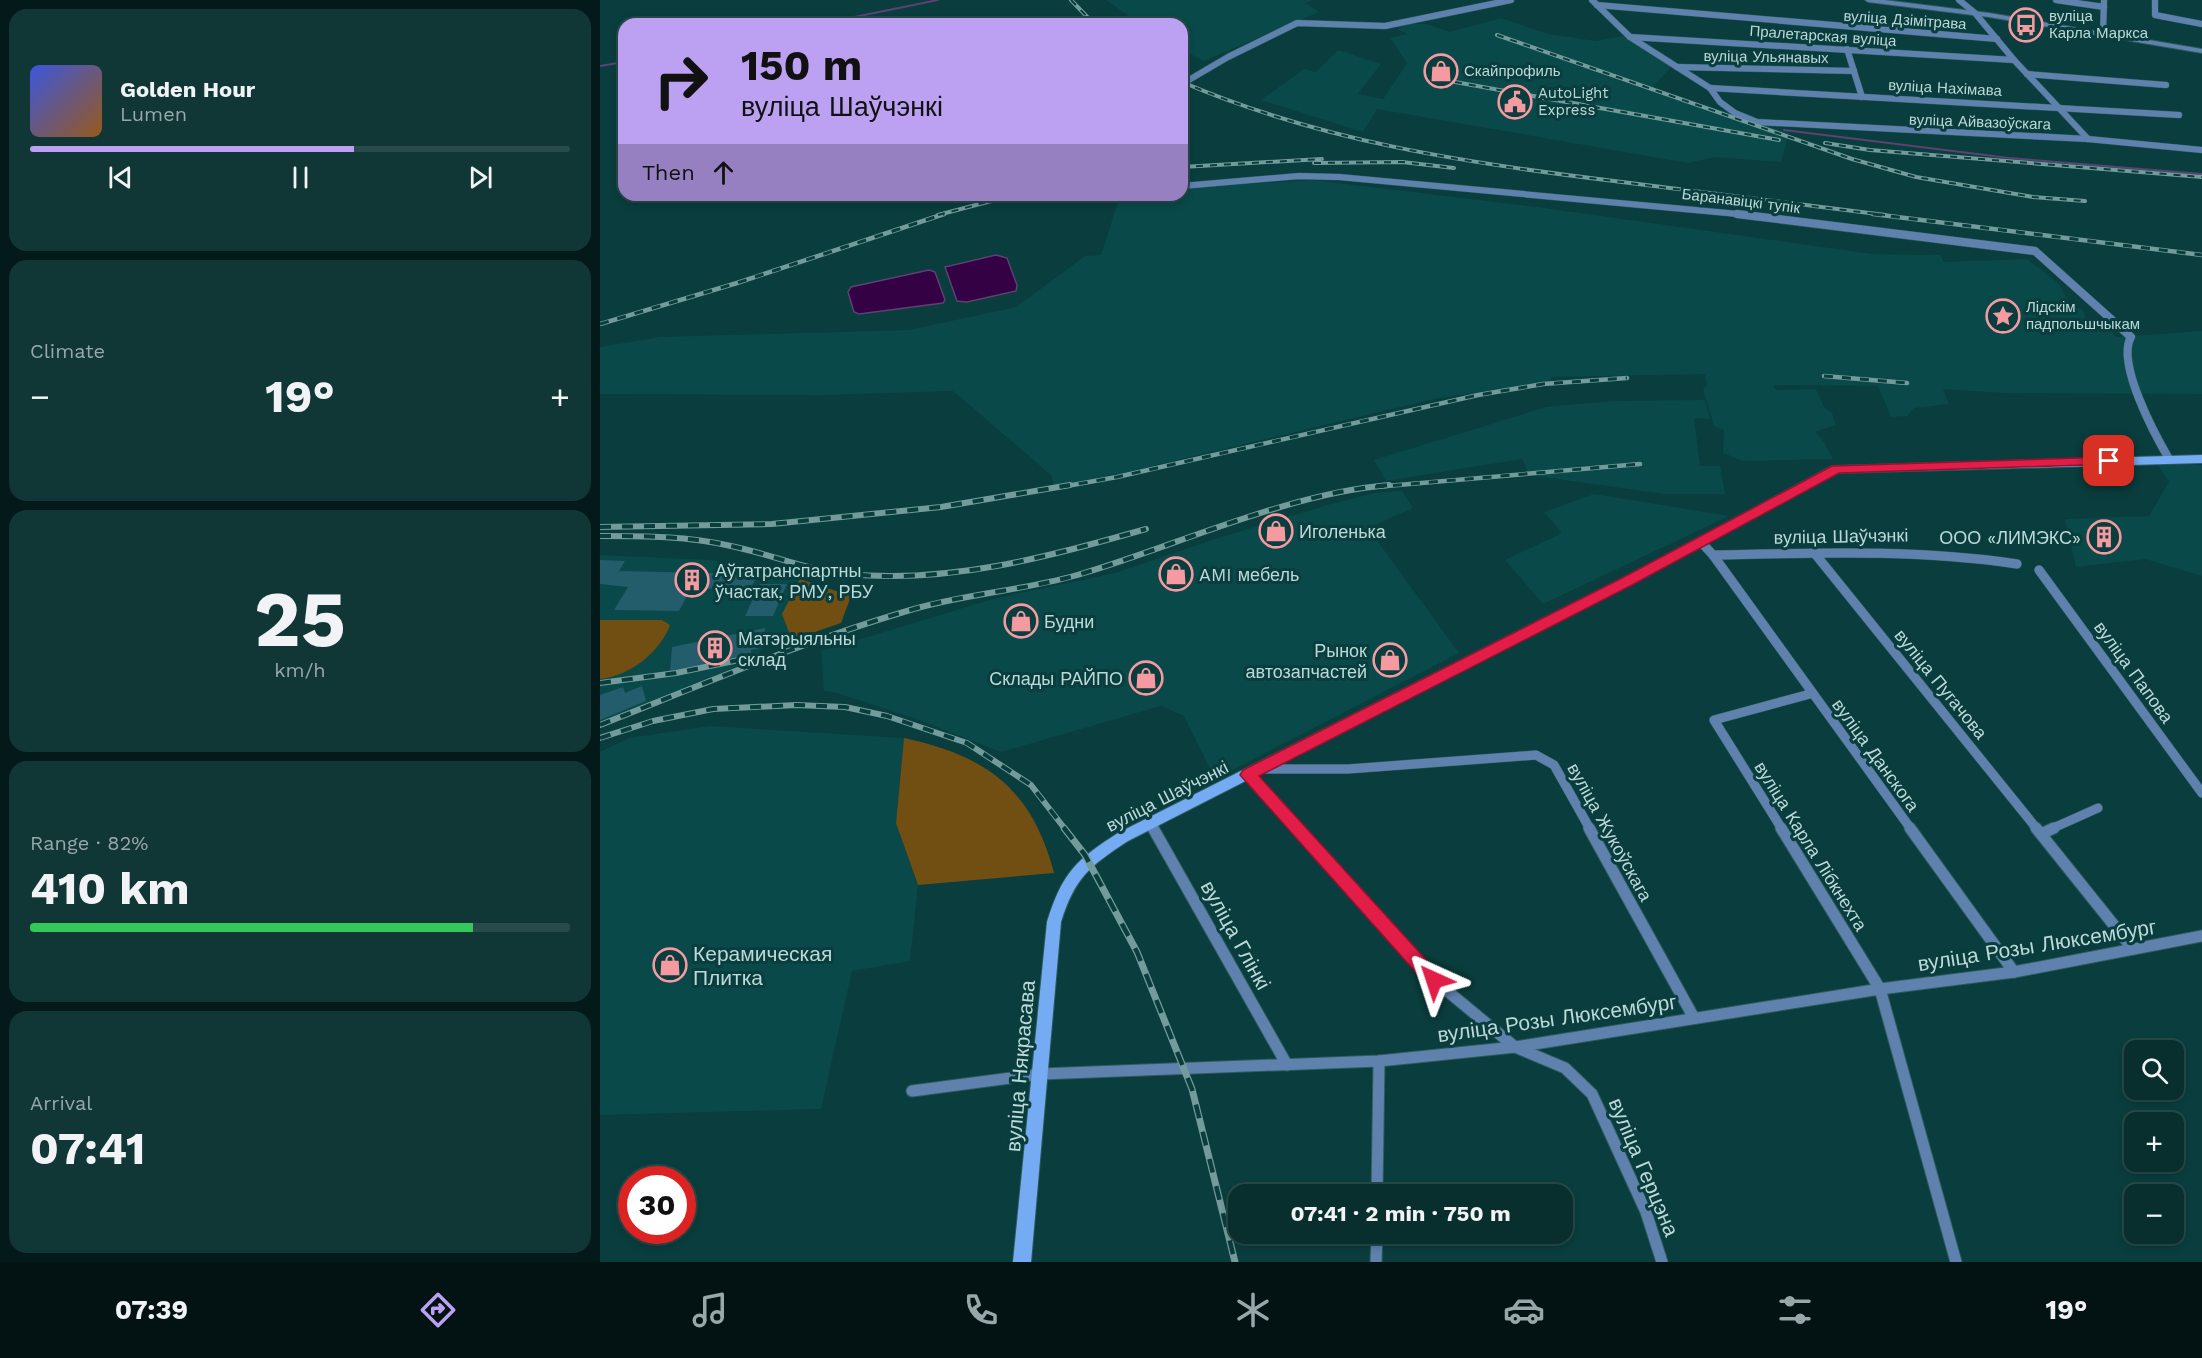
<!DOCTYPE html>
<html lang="en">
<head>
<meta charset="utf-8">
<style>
  body { margin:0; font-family:"Work Sans",sans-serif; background:#113636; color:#f1f3f6; height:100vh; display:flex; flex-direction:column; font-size:22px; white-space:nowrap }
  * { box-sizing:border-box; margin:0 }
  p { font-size:20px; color:#98a8aa }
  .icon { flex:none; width:33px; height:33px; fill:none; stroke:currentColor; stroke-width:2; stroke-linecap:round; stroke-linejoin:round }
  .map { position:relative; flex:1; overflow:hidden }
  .drawer { display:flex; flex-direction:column; gap:9px; padding:9px; background:#041919; width:600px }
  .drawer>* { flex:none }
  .hud { position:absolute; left:18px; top:18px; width:570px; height:183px; border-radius:18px; box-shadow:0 3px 9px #0003,0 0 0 2px #294a4a; background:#bca0f2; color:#111; overflow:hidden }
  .fabs { position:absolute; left:1524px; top:1040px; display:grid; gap:12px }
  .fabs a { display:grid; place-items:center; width:60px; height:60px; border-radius:12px; background:#082e2e; box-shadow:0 3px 9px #0003,0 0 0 2px #294a4a; font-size:30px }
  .speed { position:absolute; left:18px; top:1166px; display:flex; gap:12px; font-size:30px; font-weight:700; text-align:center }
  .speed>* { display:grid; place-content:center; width:78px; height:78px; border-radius:50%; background:#082e2e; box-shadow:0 3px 9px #0003,0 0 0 2px #294a4a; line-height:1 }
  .speed .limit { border:9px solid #d22; background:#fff; color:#111 }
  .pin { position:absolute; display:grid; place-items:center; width:51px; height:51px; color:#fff; margin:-26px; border-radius:12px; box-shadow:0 3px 9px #0006 }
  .me { position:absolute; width:66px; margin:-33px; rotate:318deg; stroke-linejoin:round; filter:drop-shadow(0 0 4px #0008) }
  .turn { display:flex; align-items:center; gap:21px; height:126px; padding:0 24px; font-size:27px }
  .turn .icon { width:78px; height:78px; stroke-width:2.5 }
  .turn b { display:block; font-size:42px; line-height:51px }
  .then { display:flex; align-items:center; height:57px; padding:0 24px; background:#0003; gap:12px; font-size:22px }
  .big { font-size:45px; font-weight:700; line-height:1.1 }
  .drawer .widget { flex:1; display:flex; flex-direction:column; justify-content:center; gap:9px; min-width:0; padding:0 21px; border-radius:18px; background:#113636 }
  .drawer .dial { align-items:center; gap:0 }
  .dial b { font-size:78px; line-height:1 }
  .song { display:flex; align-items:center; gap:18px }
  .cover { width:72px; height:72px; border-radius:9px; background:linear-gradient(135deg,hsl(230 70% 55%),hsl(30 70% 35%)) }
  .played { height:6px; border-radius:3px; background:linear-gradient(90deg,#bca0f2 60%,#294a4a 60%) }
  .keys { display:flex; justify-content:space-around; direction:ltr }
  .heat { display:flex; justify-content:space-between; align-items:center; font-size:33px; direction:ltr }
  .charge { height:9px; border-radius:4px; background:linear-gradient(90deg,#34c759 82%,#294a4a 0) }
  .trip { position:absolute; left:628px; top:1184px; width:345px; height:60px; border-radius:18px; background:#082e2e; box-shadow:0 3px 9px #0003,0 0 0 2px #294a4a; font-weight:700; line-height:60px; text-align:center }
  .menu { display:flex; height:96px; justify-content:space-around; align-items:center; background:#031212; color:#98a8aa }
  .menu .icon { width:42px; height:42px }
  .menu .current { color:#bca0f2 }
  .menu b { font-size:27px; color:#f1f3f6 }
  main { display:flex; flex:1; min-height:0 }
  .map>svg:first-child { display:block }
  .built { fill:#094949 }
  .green { fill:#714e12 }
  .water { fill:#340144; stroke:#5c4271; stroke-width:1.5 }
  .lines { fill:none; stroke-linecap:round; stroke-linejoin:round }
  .stream { stroke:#5c4271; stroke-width:2 }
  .building { fill:#235d6b }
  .minor-far3-casing { stroke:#2d5c5c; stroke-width:7 }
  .minor-far2-casing { stroke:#2d5c5c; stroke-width:9 }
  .minor-far1-casing { stroke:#2d5c5c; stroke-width:10 }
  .minor-casing { stroke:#2d5c5c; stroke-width:13 }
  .tertiary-casing { stroke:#2d5c5c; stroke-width:2 }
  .secondary-casing { stroke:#2d5c5c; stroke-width:2 }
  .minor-far3 { stroke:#5f81ae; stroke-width:6 }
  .minor-far2 { stroke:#5f81ae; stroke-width:8 }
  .minor-far1 { stroke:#5f81ae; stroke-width:9 }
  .minor { stroke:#5f81ae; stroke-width:11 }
  .tertiary { fill:#5f81ae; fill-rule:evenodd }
  .secondary { fill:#75abf3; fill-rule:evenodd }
  .rail-far3-casing { stroke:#749b9b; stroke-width:4 }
  .rail-far2-casing { stroke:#749b9b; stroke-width:4.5 }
  .rail-far1-casing { stroke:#749b9b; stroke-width:6 }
  .rail-casing { stroke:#749b9b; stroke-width:7 }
  .rail-far3 { stroke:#0a3d3d; stroke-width:2; stroke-dasharray:7; stroke-linecap:butt }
  .rail-far2 { stroke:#0a3d3d; stroke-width:3; stroke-dasharray:9; stroke-linecap:butt }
  .rail-far1 { stroke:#0a3d3d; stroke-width:4; stroke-dasharray:11; stroke-linecap:butt }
  .rail { stroke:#0a3d3d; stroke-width:4.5; stroke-dasharray:14; stroke-linecap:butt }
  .route { fill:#e11d48; stroke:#92132f; stroke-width:1.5 }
  .labels { text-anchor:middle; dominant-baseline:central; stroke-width:6; stroke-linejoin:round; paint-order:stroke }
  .far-poi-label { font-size:15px; fill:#bbd9d9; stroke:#0a3d3d; text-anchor:start }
  .far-street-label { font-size:15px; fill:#bbd9d9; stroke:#0a3d3d }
  .poi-label { font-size:18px; fill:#bbd9d9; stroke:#0a3d3d; text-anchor:start }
  .street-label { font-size:18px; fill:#bbd9d9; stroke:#0a3d3d }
  .near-street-label { font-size:21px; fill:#bbd9d9; stroke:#0a3d3d }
  .near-poi-label { font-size:21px; fill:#bbd9d9; stroke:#0a3d3d; text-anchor:start }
</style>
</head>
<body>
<main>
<section class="drawer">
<div class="widget">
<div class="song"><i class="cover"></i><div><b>Golden Hour</b><p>Lumen</p></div></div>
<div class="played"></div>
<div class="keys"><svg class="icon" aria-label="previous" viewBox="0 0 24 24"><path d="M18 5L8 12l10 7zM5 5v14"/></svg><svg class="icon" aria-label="pause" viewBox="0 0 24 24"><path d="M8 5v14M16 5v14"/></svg><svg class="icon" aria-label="next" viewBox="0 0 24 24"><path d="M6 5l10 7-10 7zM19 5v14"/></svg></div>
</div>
<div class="widget"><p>Climate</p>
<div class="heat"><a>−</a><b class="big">19°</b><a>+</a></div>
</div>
<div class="widget dial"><b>25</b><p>km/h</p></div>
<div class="widget"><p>Range · 82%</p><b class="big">410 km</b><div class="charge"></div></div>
<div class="widget"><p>Arrival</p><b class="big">07:41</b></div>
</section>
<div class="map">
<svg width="1602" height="1262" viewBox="0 0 1602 1262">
  <rect width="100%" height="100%" fill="#0a3d3d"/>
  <g class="built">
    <polygon points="506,0 714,0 706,3 719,12 604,61 582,50 582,24 540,24"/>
    <polygon points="901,18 949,34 996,41 1034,34 1072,66 1053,87 1189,133 1181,162 1115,157 1088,163 777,109 763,132 661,100 704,69 716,72 738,50 781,64 758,94 783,99 807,63 790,38 807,34 798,29 805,24 826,24 850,32"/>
    <polygon points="713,180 937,207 1272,254 1340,255 1344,262 1427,259 1458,283 1473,308 1481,308 1487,319 1504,318 1516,337 1602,331 1602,394 1404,393 1343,389 1349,404 1314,408 1307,416 1291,417 1278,386 1174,385 1176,390 1216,389 1224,407 1232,413 1236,425 1215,432 1224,442 1233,459 1143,461 1123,453 1124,430 1114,426 1103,389 1107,386 1105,374 951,377 951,381 834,399 523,473 454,486 452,476 353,391 223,395 0,394 0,347 60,337 309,330 416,307 485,256 501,255 520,196 572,199 576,195 582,195 582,188"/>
    <polygon points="1105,400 1110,419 1094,418 1100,466 1120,466 1125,494 1064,494 929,475 922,459 786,481 774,460 946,407 1014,401"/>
    <polygon points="1558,465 1602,465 1602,576 1545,559 1476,567 1465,519 1549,516 1569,482"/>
    <polygon points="802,491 813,508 768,528 859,653 615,779 584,716 561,706 401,752 319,720 237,693 224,691 221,651 393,599 515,573 615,539 731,504 774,493"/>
    <polygon points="994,494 1129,516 943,604 905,560 962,533 944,512"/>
    <polygon points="0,555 111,560 190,576 251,596 241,623 164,647 156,659 0,722"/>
    <polygon points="110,726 304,738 296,823 318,885 310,961 252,971 221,1109 0,1115 0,752 29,738"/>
  </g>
  <g class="green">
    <polygon points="200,579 251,596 241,623 192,640 182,614"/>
    <path d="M 0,620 L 62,620 L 70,625 C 60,653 29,676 0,679 Z"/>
    <path d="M 304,738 C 387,756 432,789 454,873 L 318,885 L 296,823 Z"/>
  </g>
  <g class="water">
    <polygon points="396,255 407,258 417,285 416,291 367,302 357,301 345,267"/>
    <polygon points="329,270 335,272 345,300 343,303 259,314 254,312 248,292 251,287"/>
  </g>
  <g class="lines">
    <g class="stream">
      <polyline points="220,24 338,0"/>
      <polyline points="0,66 24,62"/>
      <polyline points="1184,130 1409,158 1602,174"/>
    </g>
  </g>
  <g class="building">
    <polygon points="1507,528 1517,535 1515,539 1518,543 1502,545 1486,529"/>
    <polygon points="0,560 25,561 19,571 158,574 150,590 91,588 79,611 14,610 28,587 0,584"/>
    <polygon points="160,584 187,584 173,616 145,616"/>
    <polygon points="165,628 164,647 151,650 151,654 70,671 72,647"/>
    <polygon points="42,686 46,701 0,720 0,695 23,687 25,693"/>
  </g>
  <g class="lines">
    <g class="minor-far3-casing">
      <g id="minor-far3">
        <polyline points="992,0 1030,37 1110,88 1120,102 1135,113 1157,122 1488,139 1602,150"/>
        <polyline points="1359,0 1375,13 1414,60 1488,139"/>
        <polyline points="1456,0 1504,7"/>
        <polyline points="1555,0 1555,15 1602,24"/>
        <polyline points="997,5 1397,39"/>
        <polyline points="446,24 470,20"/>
        <polyline points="1503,34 1504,0"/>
        <polyline points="1030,37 1414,60"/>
        <polyline points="1247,49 1262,97"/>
        <polyline points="1077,67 1254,71"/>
        <polyline points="1427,74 1566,85"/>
        <polyline points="582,84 628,57 697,23 785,26 911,0"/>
        <polyline points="1110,88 1579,115"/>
        <polyline points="582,186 699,176 739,177 1149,215"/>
      </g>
    </g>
    <g class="minor-far2-casing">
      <path id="minor-far2" d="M 1137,214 L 1435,251 L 1531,337 C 1516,363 1555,435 1569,459"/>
    </g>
    <g class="minor-far1-casing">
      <g id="minor-far1">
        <path d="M 1101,542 L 1113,555 C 1215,553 1316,549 1417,564"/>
        <polyline points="1113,555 1311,829"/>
        <polyline points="1216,555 1437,829"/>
        <polyline points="1439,570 1602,793"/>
        <polyline points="659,769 748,769 936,755 954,765 990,829"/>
        <polyline points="648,775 697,829"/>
        <polyline points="551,824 554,829"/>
        <polyline points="1182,829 1114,720 1210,694"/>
        <polyline points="1451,829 1498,808"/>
      </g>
    </g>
    <g class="minor-casing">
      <g id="minor">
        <polyline points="553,828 687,1065"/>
        <polyline points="696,828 834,980 915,1047 965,1068 992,1094 1046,1212 1062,1262"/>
        <polyline points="989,828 1094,1018"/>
        <polyline points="1181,828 1280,989 1356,1262"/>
        <polyline points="1310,828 1414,972"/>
        <polyline points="1436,828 1533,949"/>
        <polyline points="1441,834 1454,828"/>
        <polyline points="312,1091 441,1074 779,1061 915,1047 1280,989 1414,972 1602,936"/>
        <polyline points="777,1194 779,1061"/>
        <polyline points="776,1262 777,1233"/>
      </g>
    </g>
    <g class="tertiary-casing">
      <polygon id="tertiary" points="1265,0 1284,0 1389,13 1602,49 1602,53 1389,17 1268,2"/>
    </g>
    <g class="secondary-casing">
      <path id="secondary" d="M 1602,455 L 1602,463 L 1238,473 L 1031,584 L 528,841 C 490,866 475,877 461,922 L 431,1262 L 413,1262 L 447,922 C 462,873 476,860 518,833 L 1023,578 L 1232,466 Z"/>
    </g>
    <use href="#minor-far3" class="minor-far3"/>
    <use href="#minor-far2" class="minor-far2"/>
    <use href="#minor-far1" class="minor-far1"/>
    <use href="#minor" class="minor"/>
    <use href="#tertiary" class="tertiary"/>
    <use href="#secondary" class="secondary"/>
    <g class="rail-far3-casing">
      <g id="rail-far3">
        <polyline points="471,0 494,24"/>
        <polyline points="897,35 1252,159 1316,177 1433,197 1485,201"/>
        <path d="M 582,82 C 720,141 866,163 1014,181 C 1105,193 1195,204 1285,215"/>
        <polyline points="855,82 1179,140"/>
        <polyline points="1225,143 1270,150 1602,177"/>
        <polyline points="714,163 802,162 854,168"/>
        <polyline points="582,167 722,159"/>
        <polyline points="338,215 414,195"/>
      </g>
    </g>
    <g class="rail-far2-casing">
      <g id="rail-far2">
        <polyline points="1273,214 1602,255"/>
        <polyline points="0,324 137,283 344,214"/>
        <polyline points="1224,376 1307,383"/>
        <polyline points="461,487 517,477 878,395 943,384 1027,378"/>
        <polyline points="775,487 1040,464"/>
      </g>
    </g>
    <g class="rail-far1-casing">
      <g id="rail-far1">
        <polyline points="0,527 172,524 341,507 470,485"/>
        <path d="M 0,536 C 44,536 88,536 131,546 C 170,554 207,570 246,574 C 350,584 447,557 546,529"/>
        <polyline points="0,683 76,673 158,656"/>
        <path d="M 0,725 C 101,685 202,642 307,611 C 365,593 426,591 484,573 C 580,544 690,493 789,485"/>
        <polyline points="0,738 53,721 113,709 196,705 245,707 287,716 367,743 431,785 465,829"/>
      </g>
    </g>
    <g class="rail-casing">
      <polyline id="rail" points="464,828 485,855 537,952 592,1089 635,1262"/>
    </g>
    <use href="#rail-far3" class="rail-far3"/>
    <use href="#rail-far2" class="rail-far2"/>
    <use href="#rail-far1" class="rail-far1"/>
    <use href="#rail" class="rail"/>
  </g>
  <polygon class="route" points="1509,457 1514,458 1514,464 1239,473 1032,585 659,776 840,975 843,980 840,986 834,988 828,986 640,775 643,770 1022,578 1232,466"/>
  <defs>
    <g id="bus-ring" transform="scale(1.725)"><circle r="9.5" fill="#0a3d3d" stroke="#f49aa0" stroke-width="1.5"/><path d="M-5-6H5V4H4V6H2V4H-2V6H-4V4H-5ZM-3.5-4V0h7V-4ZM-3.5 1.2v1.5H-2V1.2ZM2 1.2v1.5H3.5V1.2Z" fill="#f49aa0"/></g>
    <g id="shop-ring" transform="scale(1.725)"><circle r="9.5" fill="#0a3d3d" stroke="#f49aa0" stroke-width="1.5"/><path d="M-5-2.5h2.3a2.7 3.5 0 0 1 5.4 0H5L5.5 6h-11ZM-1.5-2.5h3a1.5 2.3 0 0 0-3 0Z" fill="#f49aa0"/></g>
    <g id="civic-ring" transform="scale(1.725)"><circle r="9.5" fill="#0a3d3d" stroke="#f49aa0" stroke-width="1.5"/><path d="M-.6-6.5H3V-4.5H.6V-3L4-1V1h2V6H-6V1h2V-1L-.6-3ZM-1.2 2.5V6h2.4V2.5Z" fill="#f49aa0"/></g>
    <g id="sight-ring" transform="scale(1.725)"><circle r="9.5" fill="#0a3d3d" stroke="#f49aa0" stroke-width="1.5"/><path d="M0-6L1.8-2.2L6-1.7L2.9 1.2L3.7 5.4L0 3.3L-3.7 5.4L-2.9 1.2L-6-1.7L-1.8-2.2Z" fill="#f49aa0"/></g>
    <g id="building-ring" transform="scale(1.725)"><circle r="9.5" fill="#0a3d3d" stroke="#f49aa0" stroke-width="1.5"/><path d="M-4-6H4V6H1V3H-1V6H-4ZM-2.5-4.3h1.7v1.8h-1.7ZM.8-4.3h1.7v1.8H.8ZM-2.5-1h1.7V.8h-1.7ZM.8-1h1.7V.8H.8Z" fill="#f49aa0"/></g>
  </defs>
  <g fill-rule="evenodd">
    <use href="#bus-ring" x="1426" y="25"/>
    <use href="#shop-ring" x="841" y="71"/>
    <use href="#civic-ring" x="915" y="102"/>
    <use href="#sight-ring" x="1403" y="316"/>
    <use href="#shop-ring" x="676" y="531"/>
    <use href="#building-ring" x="1504" y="537"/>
    <use href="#shop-ring" x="576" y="574"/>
    <use href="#building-ring" x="92" y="580"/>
    <use href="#shop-ring" x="421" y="621"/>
    <use href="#building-ring" x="115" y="648"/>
    <use href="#shop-ring" x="790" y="660"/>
    <use href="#shop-ring" x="546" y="678"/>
    <use href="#shop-ring" x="70" y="965"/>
  </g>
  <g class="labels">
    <g class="far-poi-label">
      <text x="1449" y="16">вуліца<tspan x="1449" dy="17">Карла Маркса</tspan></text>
      <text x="864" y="71">Скайпрофиль</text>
      <text x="938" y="93">AutoLight<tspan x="938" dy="17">Express</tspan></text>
      <text x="1426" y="307">Лідскім<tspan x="1426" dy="17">падпольшчыкам</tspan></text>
    </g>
    <g class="far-street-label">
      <text transform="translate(1305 20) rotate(4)">вуліца Дзімітрава</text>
      <text transform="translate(1223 36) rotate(4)">Пралетарская вуліца</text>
      <text transform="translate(1166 57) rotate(1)">вуліца Ульянавых</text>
      <text transform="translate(1345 88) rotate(3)">вуліца Нахімава</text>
      <text transform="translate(1380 122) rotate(2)">вуліца Айвазоўскага</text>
      <text transform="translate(1141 201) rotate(7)">Баранавіцкі тупік</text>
    </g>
    <g class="poi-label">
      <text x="699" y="531">Иголенька</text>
      <text x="1481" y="537" text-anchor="end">ООО «ЛИМЭКС»</text>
      <text x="115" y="570">Аўтатранспартны<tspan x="115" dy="21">ўчастак, РМУ, РБУ</tspan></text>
      <text x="599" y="574">AMI мебель</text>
      <text x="444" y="621">Будни</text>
      <text x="138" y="638">Матэрыяльны<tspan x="138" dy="21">склад</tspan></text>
      <text x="767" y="650" text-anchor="end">Рынок<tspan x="767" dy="21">автозапчастей</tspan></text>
      <text x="523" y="678" text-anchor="end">Склады РАЙПО</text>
    </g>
    <g class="street-label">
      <text transform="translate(1241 536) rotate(-1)">вуліца Шаўчэнкі</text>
      <text transform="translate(1534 672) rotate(54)">вуліца Папова</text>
      <text transform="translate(1341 684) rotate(51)">вуліца Пугачова</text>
      <text transform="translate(1276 755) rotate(54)">вуліца Данскога</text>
      <text transform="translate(567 796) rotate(-27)">вуліца Шаўчэнкі</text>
      <text transform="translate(1010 832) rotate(61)">вуліца Жукоўскага</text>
      <text transform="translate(1211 846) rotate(58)">вуліца Карла Лібкнехта</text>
    </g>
    <g class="near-street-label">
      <text transform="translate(636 935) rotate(61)">вуліца Глінкі</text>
      <text transform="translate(1437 945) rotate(-9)">вуліца Розы Люксембург</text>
      <text transform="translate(957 1018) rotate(-8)">вуліца Розы Люксембург</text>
      <text transform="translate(420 1066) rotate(-85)">вуліца Някрасава</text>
      <text transform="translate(1044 1167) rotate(67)">вуліца Герцэна</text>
    </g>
    <g class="near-poi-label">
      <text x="93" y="953">Керамическая<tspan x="93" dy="24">Плитка</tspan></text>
    </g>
  </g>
</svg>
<div class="fabs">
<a><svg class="icon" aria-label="search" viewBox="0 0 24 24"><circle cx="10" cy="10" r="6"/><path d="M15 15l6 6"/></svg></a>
<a>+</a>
<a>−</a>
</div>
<div class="speed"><div class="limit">30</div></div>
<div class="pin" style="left:1509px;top:461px;background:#d93025"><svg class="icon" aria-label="arrive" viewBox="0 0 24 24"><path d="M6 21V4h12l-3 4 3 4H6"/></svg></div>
<svg class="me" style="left:834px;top:980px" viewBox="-20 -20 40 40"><path d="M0-17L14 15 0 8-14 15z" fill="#e11d48" stroke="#fff" stroke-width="4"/></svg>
<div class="trip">07:41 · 2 min · 750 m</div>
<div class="hud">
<div class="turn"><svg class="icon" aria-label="right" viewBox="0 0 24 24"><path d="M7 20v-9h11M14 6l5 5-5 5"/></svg><div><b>150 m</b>вуліца Шаўчэнкі</div></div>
<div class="then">Then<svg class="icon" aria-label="ahead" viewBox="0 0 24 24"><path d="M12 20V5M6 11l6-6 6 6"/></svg></div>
</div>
</div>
</main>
<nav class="menu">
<b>07:39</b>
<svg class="icon current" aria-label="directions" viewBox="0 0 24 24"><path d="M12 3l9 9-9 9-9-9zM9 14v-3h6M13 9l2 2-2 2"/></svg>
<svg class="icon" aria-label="music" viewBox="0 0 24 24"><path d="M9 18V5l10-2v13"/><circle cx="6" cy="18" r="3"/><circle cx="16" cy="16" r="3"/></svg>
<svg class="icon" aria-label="phone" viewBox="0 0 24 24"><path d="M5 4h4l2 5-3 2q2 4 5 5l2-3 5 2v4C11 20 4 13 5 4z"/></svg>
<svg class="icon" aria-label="climate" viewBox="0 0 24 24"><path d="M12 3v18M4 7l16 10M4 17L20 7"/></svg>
<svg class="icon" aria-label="car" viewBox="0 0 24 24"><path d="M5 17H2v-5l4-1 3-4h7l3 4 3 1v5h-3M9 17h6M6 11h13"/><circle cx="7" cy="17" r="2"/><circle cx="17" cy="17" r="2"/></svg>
<svg class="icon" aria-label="filters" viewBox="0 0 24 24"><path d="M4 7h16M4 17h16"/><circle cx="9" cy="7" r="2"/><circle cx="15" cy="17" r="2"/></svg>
<b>19°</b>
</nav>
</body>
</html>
